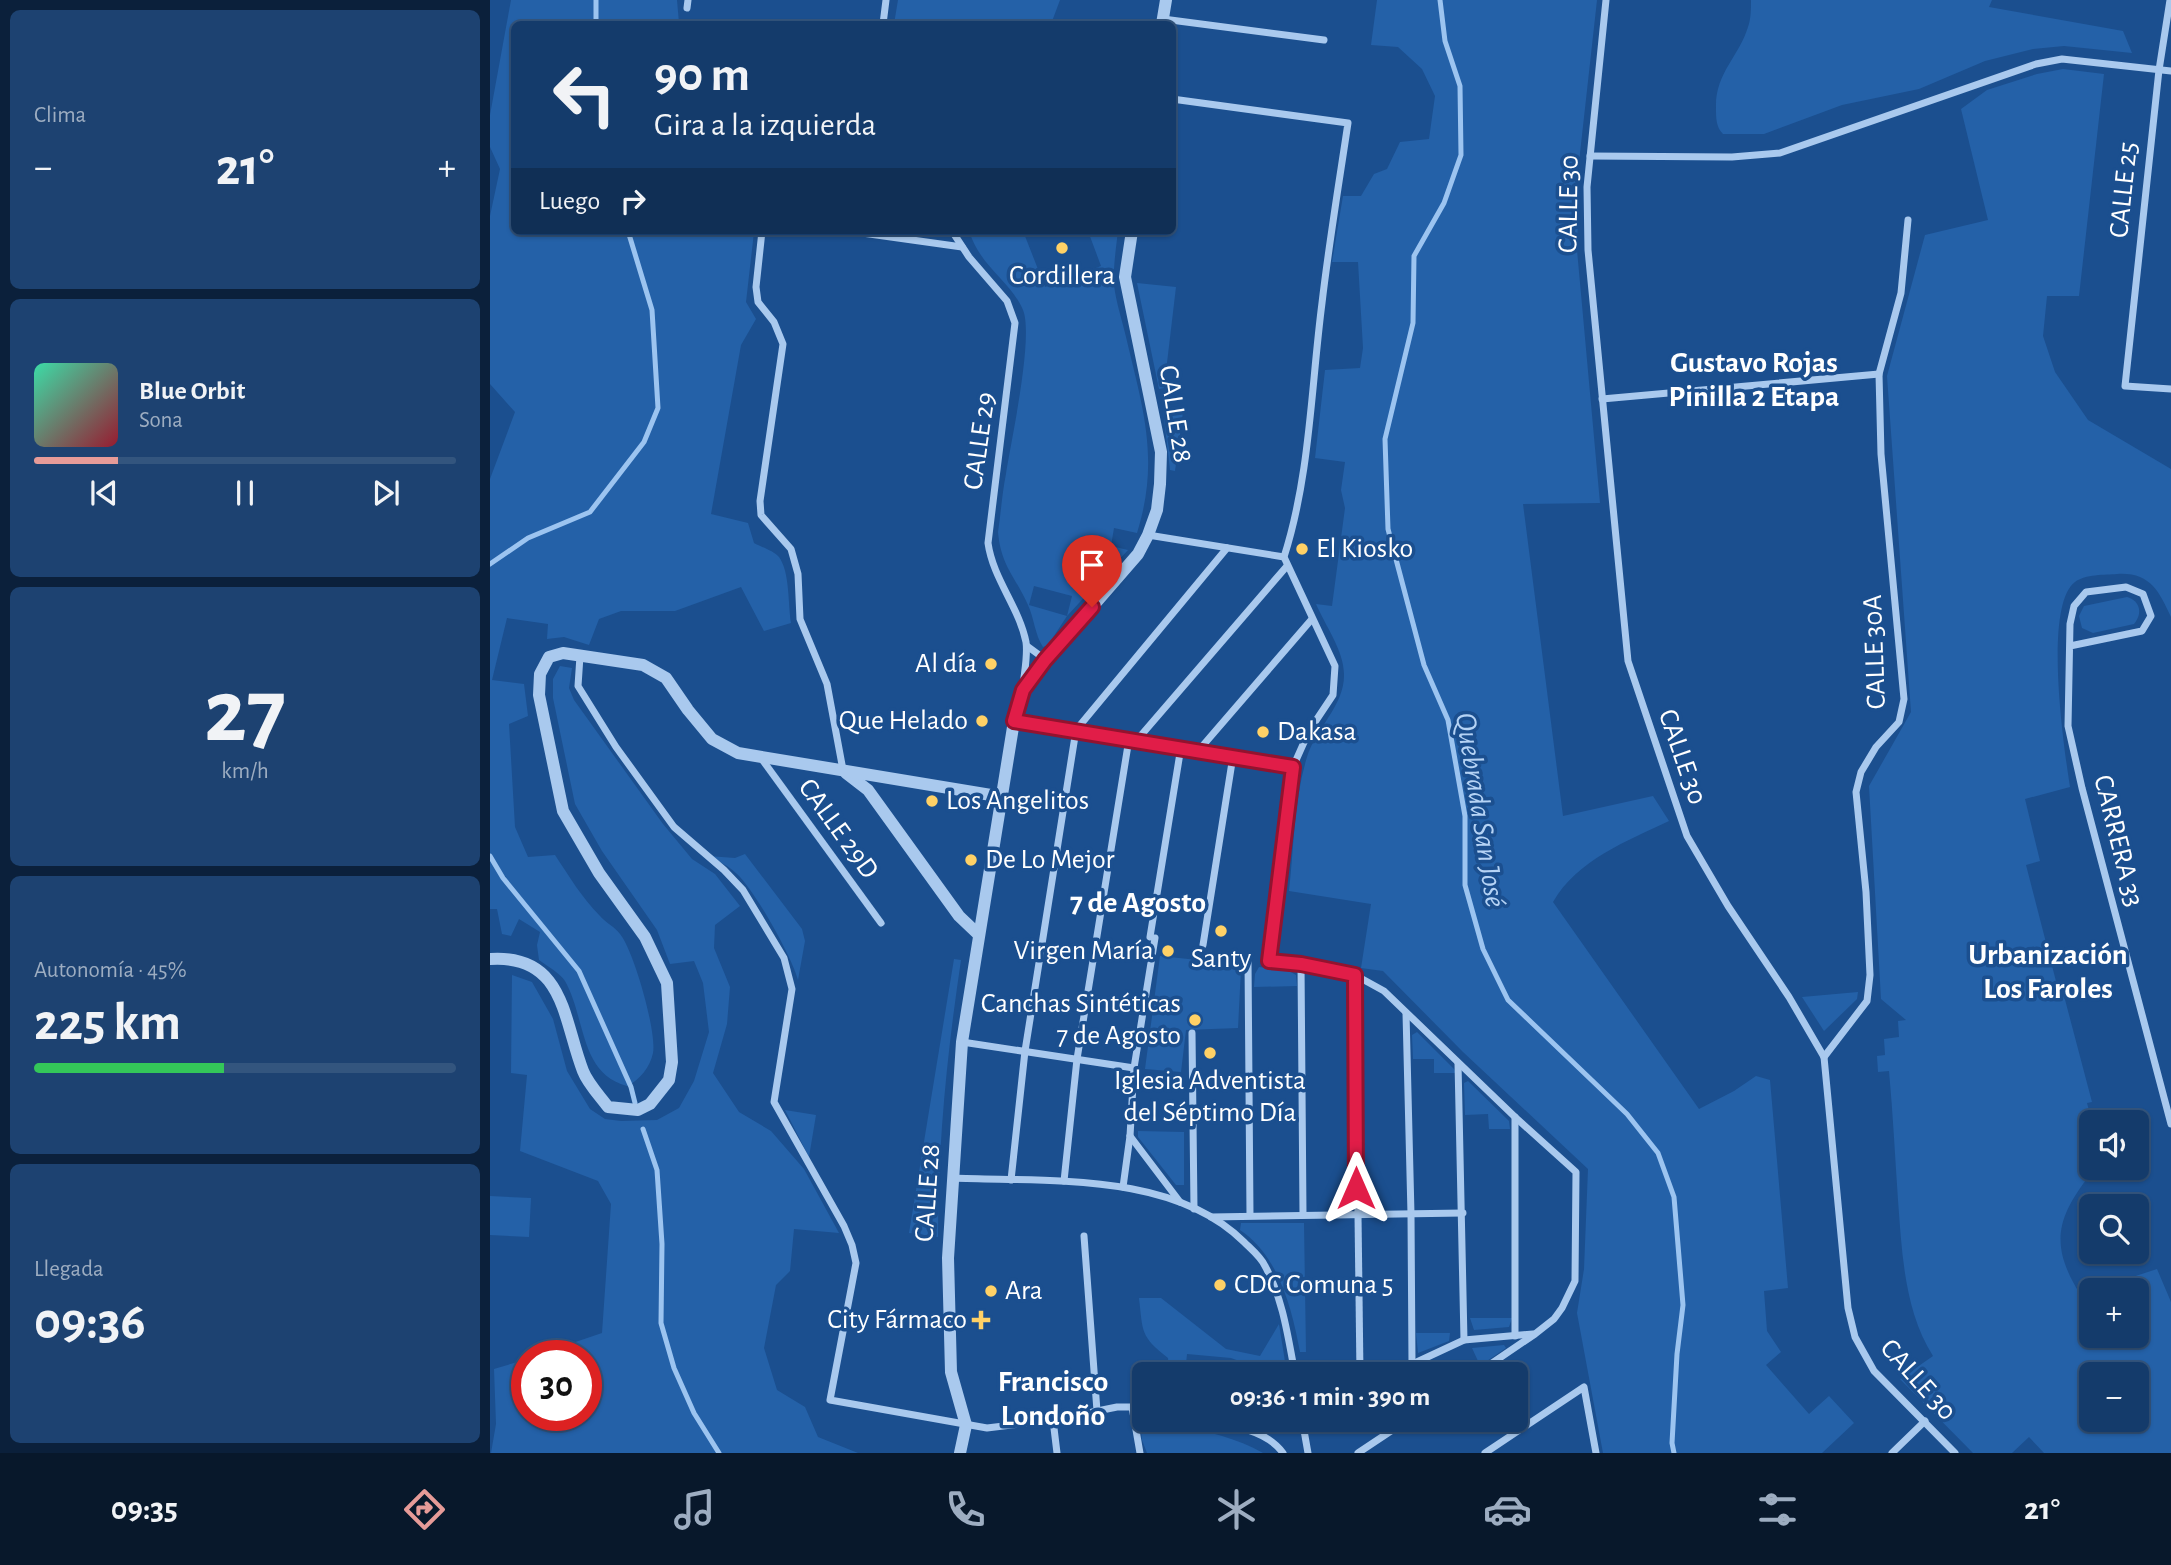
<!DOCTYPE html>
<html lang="es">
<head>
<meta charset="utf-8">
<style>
  body { margin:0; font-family:"Alegreya Sans",sans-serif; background:#1d4271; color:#f1f3f6; height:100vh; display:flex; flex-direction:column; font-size:26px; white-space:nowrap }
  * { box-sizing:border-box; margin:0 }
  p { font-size:23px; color:#9dadc1 }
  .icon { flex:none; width:38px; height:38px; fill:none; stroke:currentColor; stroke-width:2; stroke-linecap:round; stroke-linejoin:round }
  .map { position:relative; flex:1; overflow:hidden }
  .sheet { display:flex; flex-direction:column; gap:10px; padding:10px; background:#0b203b; width:490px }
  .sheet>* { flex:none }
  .guide { position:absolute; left:21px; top:21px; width:665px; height:214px; border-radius:10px; box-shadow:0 2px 5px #0004,0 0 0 2px #33557e; background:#143b6b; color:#f1f3f6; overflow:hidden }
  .controls { position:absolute; left:1589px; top:1110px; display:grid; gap:14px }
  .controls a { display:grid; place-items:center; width:70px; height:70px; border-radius:10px; background:#143b6b; box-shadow:0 2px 5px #0004,0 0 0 2px #33557e; font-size:35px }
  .speed { position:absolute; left:21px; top:1340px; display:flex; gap:14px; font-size:35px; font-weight:700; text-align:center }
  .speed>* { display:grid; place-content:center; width:91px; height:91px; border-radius:50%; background:#143b6b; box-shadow:0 2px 5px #0004,0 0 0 2px #33557e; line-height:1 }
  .speed .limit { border:10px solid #d22; background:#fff; color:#111 }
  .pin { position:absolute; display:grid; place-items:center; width:60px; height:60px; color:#fff; margin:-72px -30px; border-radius:50% 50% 50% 0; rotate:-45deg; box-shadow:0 0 7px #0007 }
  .pin .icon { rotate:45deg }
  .me { position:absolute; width:77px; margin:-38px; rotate:0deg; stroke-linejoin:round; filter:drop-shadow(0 0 5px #0008) }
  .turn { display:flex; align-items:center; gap:24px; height:147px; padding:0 28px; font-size:32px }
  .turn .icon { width:91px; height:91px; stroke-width:2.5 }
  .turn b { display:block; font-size:49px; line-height:60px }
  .then { display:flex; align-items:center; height:66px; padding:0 28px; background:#0003; gap:14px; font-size:26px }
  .big { font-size:52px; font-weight:700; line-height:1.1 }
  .sheet .tile { flex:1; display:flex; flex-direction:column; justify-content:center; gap:10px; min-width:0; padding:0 24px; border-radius:10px; background:#1d4271 }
  .sheet .dial { align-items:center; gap:0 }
  .dial b { font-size:91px; line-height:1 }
  .song { display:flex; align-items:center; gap:21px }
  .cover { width:84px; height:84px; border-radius:10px; background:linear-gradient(135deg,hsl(160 70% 55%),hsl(350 70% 35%)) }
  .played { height:7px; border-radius:4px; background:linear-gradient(90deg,#e69b98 20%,#33557e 20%) }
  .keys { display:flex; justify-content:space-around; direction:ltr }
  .heat { display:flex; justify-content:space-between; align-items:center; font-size:38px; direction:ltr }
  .charge { height:10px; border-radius:5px; background:linear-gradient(90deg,#34c759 45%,#33557e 0) }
  .trip { position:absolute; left:642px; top:1362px; width:396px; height:70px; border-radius:10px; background:#143b6b; box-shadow:0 2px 5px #0004,0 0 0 2px #33557e; font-weight:700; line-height:70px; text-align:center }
  .tab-bar { display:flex; height:112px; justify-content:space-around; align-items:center; background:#08182b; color:#9dadc1 }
  .tab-bar .icon { width:49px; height:49px }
  .tab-bar .selected { color:#e69b98 }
  .tab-bar b { font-size:32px; color:#f1f3f6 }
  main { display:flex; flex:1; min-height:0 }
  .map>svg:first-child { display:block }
  .green { fill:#2461a8; fill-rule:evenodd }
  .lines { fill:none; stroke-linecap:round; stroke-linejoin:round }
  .stream { stroke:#9cc4f0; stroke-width:5 }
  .minor { stroke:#a9c9ee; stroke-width:7 }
  .tertiary { stroke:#a9c9ee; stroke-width:12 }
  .route-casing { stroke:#92132f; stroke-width:18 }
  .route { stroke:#e11d48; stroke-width:12 }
  .poi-dot { fill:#ffd166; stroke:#1b4f8f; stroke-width:2.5 }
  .labels { text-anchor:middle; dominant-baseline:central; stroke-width:7; stroke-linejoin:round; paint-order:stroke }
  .street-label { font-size:28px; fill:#fff; stroke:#1b4f8f }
  .poi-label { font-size:28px; fill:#fff; stroke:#1b4f8f; text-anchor:start }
  .neighbourhood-label { font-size:30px; font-weight:bold; fill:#fff; stroke:#1b4f8f }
  .water-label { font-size:30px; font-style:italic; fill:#b5d3f5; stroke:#1b4f8f }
</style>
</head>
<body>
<main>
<section class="sheet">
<div class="tile"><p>Clima</p>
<div class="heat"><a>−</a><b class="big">21°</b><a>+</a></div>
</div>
<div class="tile">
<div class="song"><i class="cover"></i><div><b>Blue Orbit</b><p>Sona</p></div></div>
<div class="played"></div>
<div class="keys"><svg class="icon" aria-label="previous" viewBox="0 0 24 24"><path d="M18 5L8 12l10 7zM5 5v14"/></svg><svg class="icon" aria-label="pause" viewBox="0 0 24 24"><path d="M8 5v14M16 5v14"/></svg><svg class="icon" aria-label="next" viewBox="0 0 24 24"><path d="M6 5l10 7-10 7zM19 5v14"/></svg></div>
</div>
<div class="tile dial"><b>27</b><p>km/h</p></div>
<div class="tile"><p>Autonomía · 45%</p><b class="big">225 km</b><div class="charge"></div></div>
<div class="tile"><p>Llegada</p><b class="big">09:36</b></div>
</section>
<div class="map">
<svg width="1681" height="1453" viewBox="0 0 1681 1453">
  <rect width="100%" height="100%" fill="#1b4f8f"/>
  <g class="green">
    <path d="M 21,0 L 187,0 L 189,23 L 192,24 L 24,24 L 24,231 L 264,232 L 256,302 L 266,319 L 251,345 L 221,514 L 258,523 L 264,543 C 271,547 284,551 289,557 C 300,572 298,605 301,623 L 274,631 L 251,587 L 185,611 L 131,611 L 109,619 L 99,645 L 74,637 L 57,639 L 58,624 L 17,618 L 2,680 L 34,684 L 38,716 L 19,724 L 25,827 L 38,857 L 65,855 C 79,876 92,898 110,916 C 116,923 125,927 130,934 C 144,951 167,1033 163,1053 C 160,1067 150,1080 137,1086 C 89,1073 96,1018 75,981 C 70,973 57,966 49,960 L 47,945 L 50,932 L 29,919 L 21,936 L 12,934 L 7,909 L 0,909 L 0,479 L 25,412 L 0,384 L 0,216 L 10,169 L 0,147 L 0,115 Z"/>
    <polygon points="408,0 570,0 561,24 404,24"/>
    <path d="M 887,0 L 1107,0 L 1090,153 L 1087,250 L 1110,503 L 1033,504 L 1073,816 L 1163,796 L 1179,821 C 1137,841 1087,860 1063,902 L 1209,1109 L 1244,1091 L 1266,1076 L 1280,1080 L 1298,1288 L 1274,1291 L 1277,1331 L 1291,1352 L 1276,1365 L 1319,1414 L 1339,1396 L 1364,1423 L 1332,1453 L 1113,1453 L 1087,1313 L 1094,1269 L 1098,1169 L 973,1052 L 893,971 L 871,968 L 881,904 L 799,891 C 804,847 804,799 817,757 C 826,728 855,705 854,674 C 854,651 835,625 826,604 L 842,606 L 855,508 L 851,490 L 855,462 L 825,458 L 835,370 L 870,368 L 873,348 L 868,262 L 842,262 L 853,196 L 871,196 L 884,174 L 897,169 L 910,142 L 939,139 L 945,96 L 932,69 L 908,47 L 881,45 Z"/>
    <path d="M 1261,0 L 1502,0 L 1499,7 L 1633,31 L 1642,53 L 1574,46 L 1543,49 L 1495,61 L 1429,89 L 1352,105 L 1274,134 L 1233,134 C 1226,127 1226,118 1226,108 C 1225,73 1249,57 1258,27 C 1261,19 1261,9 1261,0 Z"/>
    <path d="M 1573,69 L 1614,74 L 1589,296 L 1557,296 L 1553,336 L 1565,372 L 1598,420 L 1681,469 L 1681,617 C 1669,591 1660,572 1627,574 C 1615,575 1595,574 1585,582 C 1553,606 1574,748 1580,787 L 1535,799 L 1550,861 L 1536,865 L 1568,989 L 1573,992 L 1602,1102 L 1597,1103 L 1600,1114 L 1588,1117 L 1599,1176 C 1566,1219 1560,1246 1590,1294 L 1601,1290 L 1601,1335 L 1647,1335 L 1647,1290 L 1603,1290 L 1667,1269 L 1681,1302 L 1681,1453 L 1554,1453 L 1539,1437 L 1522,1453 L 1483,1453 L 1410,1379 L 1443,1356 C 1414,1310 1412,1252 1408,1200 C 1405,1157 1403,1114 1399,1071 L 1388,1072 L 1387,1056 L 1395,1055 L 1394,1039 L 1409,1037 L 1408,1021 L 1416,1020 L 1391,999 L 1379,786 L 1421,712 L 1397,376 L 1435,235 L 1498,220 L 1471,109 L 1497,90 L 1547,74 ZM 1601,1374 L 1647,1374 L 1647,1419 L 1601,1419 Z"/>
    <path d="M 479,231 L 533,231 L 555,287 L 611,266 L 598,231 L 628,231 C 626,248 623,268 624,285 C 626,302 632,320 636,337 C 653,409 670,459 647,533 L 624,528 L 621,546 L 638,550 L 577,616 L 558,645 L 553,647 C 545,635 544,618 538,605 C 525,576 511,566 508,532 C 511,513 512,493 516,474 C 521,441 544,337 533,310 C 520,280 491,268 479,231 ZM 544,586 L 582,596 L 577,616 L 539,605 Z"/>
    <polygon points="647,283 686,287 674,388 669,389"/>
    <polygon points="673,410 693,412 685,471 680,470"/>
    <path d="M 1637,597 C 1650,601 1653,613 1644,624 L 1603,633 L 1592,628 L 1589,616 L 1594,606 Z"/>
    <polygon points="70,666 82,668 79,688 84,700 173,824 202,859 225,874 250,906 225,925 224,948 240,987 237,1024 223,1073 249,1112 281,1131 314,1169 349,1233 304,1229 300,1271 286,1285 274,1348 287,1390 315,1407 328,1437 368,1453 1,1453 6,1424 4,1369 37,1359 37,1416 96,1416 96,1356 44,1356 112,1333 121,1204 108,1181 30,1151 37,1075 21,1073 22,975 42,982 63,1019 77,1071 100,1109 115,1119 131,1121 167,1120 189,1108 204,1081 219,1032 213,983 204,961 180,964 167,930 112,851 85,804 63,698 63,679"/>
    <path d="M 255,854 L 312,929 L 315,941 L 308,980 C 301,955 265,891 247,874 C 239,866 228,861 218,856 L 245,858 Z"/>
    <polygon points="670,956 745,964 751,969 748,1028 696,1030 691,1072 655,1069"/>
    <path d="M 464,959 L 471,960 C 457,1054 448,1142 448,1237 L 419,1233 Z"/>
    <polygon points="769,967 799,971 806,975 807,986 764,987 765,974"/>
    <polygon points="1368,992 1367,999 1334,1031 1312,997"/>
    <polygon points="927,1032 964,1069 966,1073 944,1073 944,1059 923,1059 922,1035"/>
    <polygon points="978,1081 1019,1121 1020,1129 999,1129 998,1114 975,1115 974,1083"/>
    <polygon points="295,1110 326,1115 319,1157"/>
    <polygon points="648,1131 694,1132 694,1185 686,1185 648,1137"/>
    <polygon points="0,1196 41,1198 39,1237 0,1235"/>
    <path d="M 751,1223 L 814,1223 L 816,1352 L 810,1352 C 802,1309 789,1256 750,1230 Z"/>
    <path d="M 649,1298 L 671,1298 L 736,1349 L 770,1356 L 789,1324 L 797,1374 L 778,1374 L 770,1368 L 769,1374 L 698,1374 L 699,1363 L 766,1367 L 741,1358 L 697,1354 L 695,1374 L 679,1374 L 678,1358 C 650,1336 653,1332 649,1298 Z"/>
    <polygon points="980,1318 1022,1318 1019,1327 984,1330"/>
    <polygon points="926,1333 960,1333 959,1341 928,1353"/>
    <polygon points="1014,1345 1016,1348 978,1374 963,1374 988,1361 982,1348"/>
    <path d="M 653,1418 C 665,1426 675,1422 689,1425 C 718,1432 747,1438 773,1453 L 657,1453 L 652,1440 L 650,1420 Z"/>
  </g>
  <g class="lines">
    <g class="stream">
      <polyline points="106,0 106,24"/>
      <polyline points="950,0 955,41 970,86 971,155 954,203 924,256 923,323 895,439 898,529 934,665 958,720 975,816 975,885 993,949 1018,1000 1137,1114 1168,1153 1184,1197 1193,1305 1187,1354 1182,1443 1184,1453"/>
      <polyline points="0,564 38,538 100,512 154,442 168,408 162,310 138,231"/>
      <polyline points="0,856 13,878 89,971 141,1087 145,1103"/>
      <polyline points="153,1129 167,1170 172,1244 171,1323 184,1368 204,1413 229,1453"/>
    </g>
    <g class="minor">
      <polyline points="1116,0 1097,187 1098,250 1138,661 1197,836 1238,906 1299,997 1334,1057 1358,1308 1365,1337 1384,1371 1465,1453"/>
      <polyline points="1680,0 1669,70 1635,386 1681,389"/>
      <polyline points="197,8 198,0"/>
      <polyline points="673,19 834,40"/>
      <polyline points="231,24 231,23"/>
      <polyline points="393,24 396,0"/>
      <path d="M 682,99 L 858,123 C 849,183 839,243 832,303 C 821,388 820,476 794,557 L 845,666 L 843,695 L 819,731 L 803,767 L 779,962 L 811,964 L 865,975 L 894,991 L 1025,1117 L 1086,1172 L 1085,1281 L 1072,1308 L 1064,1319 L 1045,1334 L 986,1374"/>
      <polyline points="1100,156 1242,157 1290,153 1546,64 1572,59 1681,71"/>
      <polyline points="272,231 266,287 268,302 284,322 293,344 270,501 271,515 301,549 308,574 310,619 337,684 353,770"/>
      <polyline points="358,231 472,247"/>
      <path d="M 462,231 L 479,257 L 517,301 L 525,323 L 498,543 C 503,579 529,607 536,642 C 538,656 534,673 533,687"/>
      <polyline points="1112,399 1389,374"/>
      <polyline points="658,535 794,557"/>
      <polyline points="537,646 556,660"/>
      <polyline points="1580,646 1652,631 1661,616 1653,594 1636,587 1596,592 1584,606 1580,624 1578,726 1592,788 1681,1124"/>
      <polyline points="90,656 88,686 126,747 184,827 234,870 253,890 294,958 302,989 284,1102 354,1226 362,1245 366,1263 340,1400 497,1428 563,1420 627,1407 642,1407 654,1411"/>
      <polyline points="524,721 803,767"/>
      <polyline points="647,740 797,566"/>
      <polyline points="709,750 822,619"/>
      <polyline points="271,758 391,923"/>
      <polyline points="660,937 691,747"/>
      <polyline points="713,945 743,756"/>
      <polyline points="758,959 760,1215"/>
      <polyline points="811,964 813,1214"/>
      <polyline points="865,975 870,1374"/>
      <polyline points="916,1013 921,1214 922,1364"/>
      <polyline points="702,1033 704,1209"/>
      <polyline points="472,1042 644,1068"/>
      <polyline points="1334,1057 1377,1001 1380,975 1376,892 1366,792 1371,772 1386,747 1409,722 1414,699 1391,454 1389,374 1411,293 1418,220"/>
      <polyline points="968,1063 974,1340"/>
      <polyline points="1025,1117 1025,1336"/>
      <polyline points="640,1136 690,1202"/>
      <path d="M 463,1178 C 556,1182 683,1171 754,1242 C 761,1249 771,1257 775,1266 C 793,1299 798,1337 805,1374"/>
      <polyline points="521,1180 535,1051 586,730 737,548"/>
      <polyline points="574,1181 587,1059 639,739"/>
      <polyline points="633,1187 640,1136 644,1068 665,938"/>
      <polyline points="721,1217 973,1213"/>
      <polyline points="594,1236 607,1411"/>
      <polyline points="901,1374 974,1340 1043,1334"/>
      <polyline points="642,1407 650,1453"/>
      <path d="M 695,1419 C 727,1425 772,1424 793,1453"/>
      <polyline points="812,1419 818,1453"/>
      <polyline points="563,1420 567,1453"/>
      <polyline points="868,1453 919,1419"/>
      <polyline points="995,1453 1094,1387 1106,1453"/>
      <polyline points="1402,1453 1435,1421"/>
    </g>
    <g class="tertiary">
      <polyline points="672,24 676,0"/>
      <polyline points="356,773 378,790 469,916 489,935"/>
      <path d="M 0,959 C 75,954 73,1020 93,1071 C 98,1084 110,1096 118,1107 L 148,1110 L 160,1104 L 179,1080 L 182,1062 L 177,983 L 155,937 L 109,873 L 73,811 L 49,695 L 50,674 L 59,657 L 73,653 L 153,665 L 176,678 L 198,710 L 222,739 L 248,753 L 513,797"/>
      <polyline points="470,1453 476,1425 461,1372 458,1258 472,1042 524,721 533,690 556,660 648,554 658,535 667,510 670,484 671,452 635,277 642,231"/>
    </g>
  </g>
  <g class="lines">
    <g class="route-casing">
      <polyline id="route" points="602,607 555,660 533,690 524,721 803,767 779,961 811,964 865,975 866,1188"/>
    </g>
    <use href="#route" class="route"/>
  </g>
  <g class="poi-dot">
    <circle cx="572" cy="248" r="7"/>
    <circle cx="812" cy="549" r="7"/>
    <circle cx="501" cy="664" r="7"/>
    <circle cx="492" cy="721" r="7"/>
    <circle cx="773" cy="732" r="7"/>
    <circle cx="442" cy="801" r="7"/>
    <circle cx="481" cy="860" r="7"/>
    <circle cx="731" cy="931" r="7"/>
    <circle cx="678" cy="951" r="7"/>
    <circle cx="705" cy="1020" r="7"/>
    <circle cx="720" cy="1053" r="7"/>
    <circle cx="730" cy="1285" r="7"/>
    <circle cx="501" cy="1291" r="7"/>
    <path d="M487.5 1309.5h7v7h7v7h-7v7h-7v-7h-7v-7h7z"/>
  </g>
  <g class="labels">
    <g class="street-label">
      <text transform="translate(1634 190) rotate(-84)">CALLE 25</text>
      <text transform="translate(1079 204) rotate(-89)">CALLE 30</text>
      <text transform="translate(685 414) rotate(81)">CALLE 28</text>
      <text transform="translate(490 441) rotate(-82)">CALLE 29</text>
      <text transform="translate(1385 652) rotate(-92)">CALLE 30A</text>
      <text transform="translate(1192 757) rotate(71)">CALLE 30</text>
      <text transform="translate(348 829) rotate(54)">CALLE 29D</text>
      <text transform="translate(1628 841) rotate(76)">CARRERA 33</text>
      <text transform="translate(438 1193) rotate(-86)">CALLE 28</text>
      <text transform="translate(1428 1380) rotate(48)">CALLE 30</text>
    </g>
    <g class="poi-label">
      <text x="572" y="276" text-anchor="middle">Cordillera</text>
      <text x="826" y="549">El Kiosko</text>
      <text x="487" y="664" text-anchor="end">Al día</text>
      <text x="478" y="721" text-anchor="end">Que Helado</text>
      <text x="787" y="732">Dakasa</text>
      <text x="456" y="801">Los Angelitos</text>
      <text x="495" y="860">De Lo Mejor</text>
      <text x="664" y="951" text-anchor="end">Virgen María</text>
      <text x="731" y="959" text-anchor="middle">Santy</text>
      <text x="691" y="1004" text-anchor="end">Canchas Sintéticas<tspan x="691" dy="32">7 de Agosto</tspan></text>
      <text x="720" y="1081" text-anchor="middle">Iglesia Adventista<tspan x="720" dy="32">del Séptimo Día</tspan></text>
      <text x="744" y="1285">CDC Comuna 5</text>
      <text x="515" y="1291">Ara</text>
      <text x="477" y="1320" text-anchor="end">City Fármaco</text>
    </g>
    <g class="neighbourhood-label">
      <text x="1264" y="363">Gustavo Rojas<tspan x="1264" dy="34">Pinilla 2 Etapa</tspan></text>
      <text x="648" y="903">7 de Agosto</text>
      <text x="1558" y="955">Urbanización<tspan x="1558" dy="34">Los Faroles</tspan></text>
      <text x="563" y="1382">Francisco<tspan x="563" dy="34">Londoño</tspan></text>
    </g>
    <g class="water-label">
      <text transform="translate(990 810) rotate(81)">Quebrada San José</text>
    </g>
  </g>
</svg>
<div class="controls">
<a><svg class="icon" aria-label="sound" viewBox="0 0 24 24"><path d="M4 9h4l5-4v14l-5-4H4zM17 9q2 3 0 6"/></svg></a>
<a><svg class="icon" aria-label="search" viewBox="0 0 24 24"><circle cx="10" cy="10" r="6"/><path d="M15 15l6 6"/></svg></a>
<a>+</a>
<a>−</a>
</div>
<div class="speed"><div class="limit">30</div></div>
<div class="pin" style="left:602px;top:607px;background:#d93025"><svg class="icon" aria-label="arrive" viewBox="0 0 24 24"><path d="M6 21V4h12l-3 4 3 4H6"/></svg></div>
<svg class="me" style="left:866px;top:1188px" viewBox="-20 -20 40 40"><path d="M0-17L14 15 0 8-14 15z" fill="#e11d48" stroke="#fff" stroke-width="4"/></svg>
<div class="trip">09:36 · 1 min · 390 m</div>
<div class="guide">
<div class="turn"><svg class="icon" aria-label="left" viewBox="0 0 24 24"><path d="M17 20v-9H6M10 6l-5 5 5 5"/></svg><div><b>90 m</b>Gira a la izquierda</div></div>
<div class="then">Luego<svg class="icon" aria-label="right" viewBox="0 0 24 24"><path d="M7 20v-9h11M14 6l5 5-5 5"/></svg></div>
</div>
</div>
</main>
<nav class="tab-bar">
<b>09:35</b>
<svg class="icon selected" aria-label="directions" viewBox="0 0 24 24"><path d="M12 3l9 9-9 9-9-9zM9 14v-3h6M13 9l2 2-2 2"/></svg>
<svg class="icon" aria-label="music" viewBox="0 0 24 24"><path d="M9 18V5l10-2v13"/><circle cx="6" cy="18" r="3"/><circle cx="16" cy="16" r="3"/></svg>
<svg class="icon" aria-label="phone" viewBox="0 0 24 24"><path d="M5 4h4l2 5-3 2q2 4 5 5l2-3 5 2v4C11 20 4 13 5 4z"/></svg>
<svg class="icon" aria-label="climate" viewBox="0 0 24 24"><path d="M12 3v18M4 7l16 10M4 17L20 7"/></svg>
<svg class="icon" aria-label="car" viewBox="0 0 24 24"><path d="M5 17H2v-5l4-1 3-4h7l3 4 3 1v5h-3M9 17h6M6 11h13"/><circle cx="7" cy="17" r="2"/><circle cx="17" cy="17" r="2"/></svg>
<svg class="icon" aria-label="filters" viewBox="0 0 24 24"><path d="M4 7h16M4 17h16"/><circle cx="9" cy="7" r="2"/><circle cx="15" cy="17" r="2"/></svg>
<b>21°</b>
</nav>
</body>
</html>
